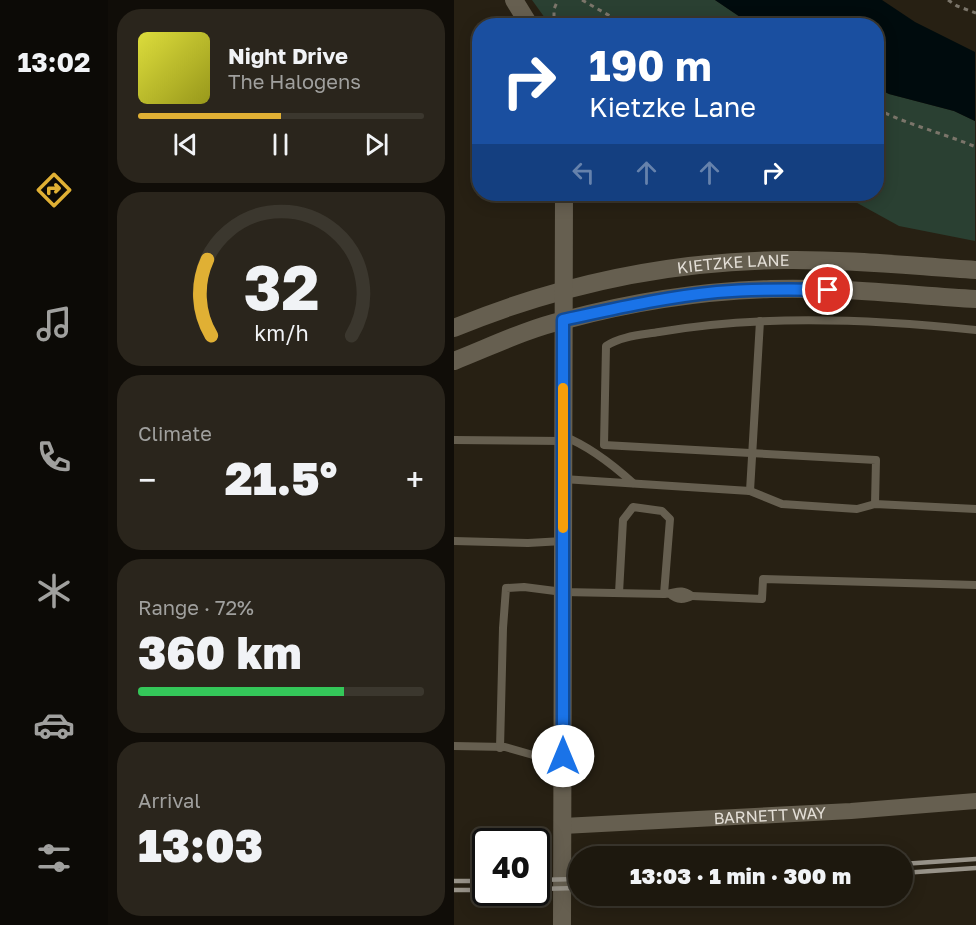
<!DOCTYPE html>
<html lang="en">
<head>
<meta charset="utf-8">
<style>
  body { margin:0; font-family:"Golos Text",sans-serif; background:#2a251c; color:#f1f3f6; height:100vh; display:flex; flex-direction:column; font-size:22px; white-space:nowrap }
  * { box-sizing:border-box; margin:0 }
  p { font-size:20px; color:#a0a09e }
  .icon { flex:none; width:33px; height:33px; fill:none; stroke:currentColor; stroke-width:2; stroke-linecap:round; stroke-linejoin:round }
  .map { position:relative; flex:1; overflow:hidden }
  .drawer { display:flex; flex-direction:column; gap:9px; padding:9px; background:#100d08; width:346px }
  .drawer>* { flex:none }
  .banner { position:absolute; left:18px; top:18px; width:412px; height:183px; border-radius:24px; box-shadow:0 3px 15px #0003,0 0 0 2px #3b372e; background:#1a4fa0; color:#fff; overflow:hidden }
  .speed { position:absolute; left:18px; top:828px; display:flex; gap:12px; font-size:30px; font-weight:700; text-align:center }
  .speed>* { display:grid; place-content:center; width:78px; height:78px; border-radius:50%; background:#1d180e; box-shadow:0 3px 15px #0003,0 0 0 2px #3b372e; line-height:1 }
  .speed .limit { border:3px solid #111; border-radius:9px; background:#fff; color:#111 }
  .pin { position:absolute; display:grid; place-items:center; width:51px; height:51px; color:#fff; margin:-26px; border:3px solid #fff; border-radius:50%; box-shadow:0 2px 6px #0007 }
  .me { position:absolute; width:66px; margin:-33px; rotate:0deg; stroke-linejoin:round; filter:drop-shadow(0 0 4px #0008) }
  .turn { display:flex; align-items:center; gap:21px; height:126px; padding:0 18px; font-size:27px }
  .turn .icon { width:78px; height:78px; stroke-width:2.5 }
  .turn b { display:block; font-size:42px; line-height:51px }
  .lanes { display:flex; align-items:center; height:57px; padding:0 18px; background:#0003; justify-content:center; gap:30px; direction:ltr }
  .lanes .off { opacity:.35 }
  .big { font-size:45px; font-weight:800; line-height:1.1 }
  .drawer .tile { flex:1; display:flex; flex-direction:column; justify-content:center; gap:9px; min-width:0; padding:0 21px; border-radius:24px; background:#2a251c }
  .drawer .dial { align-items:center; gap:0 }
  .dial svg { height:156px; overflow:visible; fill:none; stroke:#3b372e; stroke-width:7; stroke-linecap:round; text-anchor:middle }
  .dial text { fill:#f1f3f6; stroke:none }
  .song { display:flex; align-items:center; gap:18px }
  .cover { width:72px; height:72px; border-radius:9px; background:linear-gradient(135deg,hsl(60 70% 55%),hsl(60 70% 35%)) }
  .played { height:6px; border-radius:3px; background:linear-gradient(90deg,#e0b034 50%,#3b372e 50%) }
  .keys { display:flex; justify-content:space-around; direction:ltr }
  .heat { display:flex; justify-content:space-between; align-items:center; font-size:33px; direction:ltr }
  .charge { height:9px; border-radius:4px; background:linear-gradient(90deg,#34c759 72%,#3b372e 0) }
  .trip { position:absolute; left:114px; top:846px; width:345px; height:60px; border-radius:30px; background:#1d180e; box-shadow:0 3px 15px #0003,0 0 0 2px #3b372e; font-weight:800; line-height:60px; text-align:center }
  main { display:flex; flex:1; min-height:0 }
  .dock { display:flex; flex-direction:column; width:108px; justify-content:space-around; align-items:center; background:#0c0a06; color:#a0a09e }
  .dock .icon { width:42px; height:42px }
  .dock .selected { color:#e0b034 }
  .dock b { font-size:27px; color:#f1f3f6 }
  .map>svg:first-child { display:block }
  .green { fill:#2a4032 }
  .water { fill:#000b0d }
  .lines { fill:none; stroke-linecap:round; stroke-linejoin:round }
  .path { stroke:#7b756a; stroke-width:3; stroke-dasharray:4.5 4.5; stroke-linecap:butt }
  .lane { stroke:#665f50; stroke-width:8 }
  .street { stroke:#665f50; stroke-width:16 }
  .secondary { stroke:#665f50; stroke-width:18 }
  .rail { stroke:#989389; stroke-width:4.5 }
  .route-casing { stroke:#114b97; stroke-width:15 }
  .route { stroke:#1a73e8; stroke-width:10 }
  .slow { stroke:#f59e0b; stroke-width:10 }
  .labels { text-anchor:middle; dominant-baseline:central; stroke-width:6; stroke-linejoin:round; paint-order:stroke }
  .street-label { font-size:16px; fill:#e3ded6; stroke:#272013 }
</style>
</head>
<body>
<main>
<nav class="dock">
<b>13:02</b>
<svg class="icon selected" aria-label="directions" viewBox="0 0 24 24"><path d="M12 3l9 9-9 9-9-9zM9 14v-3h6M13 9l2 2-2 2"/></svg>
<svg class="icon" aria-label="music" viewBox="0 0 24 24"><path d="M9 18V5l10-2v13"/><circle cx="6" cy="18" r="3"/><circle cx="16" cy="16" r="3"/></svg>
<svg class="icon" aria-label="phone" viewBox="0 0 24 24"><path d="M5 4h4l2 5-3 2q2 4 5 5l2-3 5 2v4C11 20 4 13 5 4z"/></svg>
<svg class="icon" aria-label="climate" viewBox="0 0 24 24"><path d="M12 3v18M4 7l16 10M4 17L20 7"/></svg>
<svg class="icon" aria-label="car" viewBox="0 0 24 24"><path d="M5 17H2v-5l4-1 3-4h7l3 4 3 1v5h-3M9 17h6M6 11h13"/><circle cx="7" cy="17" r="2"/><circle cx="17" cy="17" r="2"/></svg>
<svg class="icon" aria-label="filters" viewBox="0 0 24 24"><path d="M4 7h16M4 17h16"/><circle cx="9" cy="7" r="2"/><circle cx="15" cy="17" r="2"/></svg>
</nav>
<section class="drawer">
<div class="tile">
<div class="song"><i class="cover"></i><div><b>Night Drive</b><p>The Halogens</p></div></div>
<div class="played"></div>
<div class="keys"><svg class="icon" aria-label="previous" viewBox="0 0 24 24"><path d="M18 5L8 12l10 7zM5 5v14"/></svg><svg class="icon" aria-label="pause" viewBox="0 0 24 24"><path d="M8 5v14M16 5v14"/></svg><svg class="icon" aria-label="next" viewBox="0 0 24 24"><path d="M6 5l10 7-10 7zM19 5v14"/></svg></div>
</div>
<div class="tile dial"><svg viewBox="0 0 100 80">
<path d="M14 69A42 42 0 1 1 86 69"/>
<path d="M14 69A42 42 0 0 1 12 30" stroke="#e0b034"/>
<text x="50" y="56" font-size="32" font-weight="700">32</text>
<text x="50" y="72" font-size="11">km/h</text>
</svg></div>
<div class="tile"><p>Climate</p>
<div class="heat"><a>−</a><b class="big">21.5°</b><a>+</a></div>
</div>
<div class="tile"><p>Range · 72%</p><b class="big">360 km</b><div class="charge"></div></div>
<div class="tile"><p>Arrival</p><b class="big">13:03</b></div>
</section>
<div class="map">
<svg width="522" height="925" viewBox="0 0 522 925">
  <rect width="100%" height="100%" fill="#272013"/>
  <g class="green">
    <polygon points="78,0 261,0 298,25 96,25"/>
    <polygon points="423,88 435,94 500,111 521,121 521,241 445,226 387,194 423,194"/>
  </g>
  <polygon class="water" points="261,0 428,0 461,22 521,52 521,121 500,111 435,94 423,88 423,26 298,25"/>
  <g class="lines">
    <g class="path">
      <polyline points="128,0 163,20 183,26"/>
      <polyline points="494,0 503,6 522,13"/>
      <polyline points="100,26 100,9 104,0"/>
      <path d="M 423,109 C 454,125 489,133 522,147"/>
    </g>
    <g class="lane">
      <path d="M 109,436 C 135,446 158,464 179,483"/>
      <polyline points="0,440 109,441"/>
      <polyline points="109,479 296,491 328,504 403,509 421,504 522,509"/>
      <polyline points="296,491 306,321"/>
      <path d="M 421,504 L 422,460 L 150,445 L 152,346 C 167,336 187,335 205,332 C 306,314 419,319 522,330"/>
      <polyline points="0,541 74,543 109,541"/>
      <polyline points="165,593 169,520 179,507 208,511 216,519 210,594"/>
      <polyline points="238,596 308,599 309,579 522,585"/>
      <polyline points="0,746 51,747 79,755 108,756"/>
      <path d="M 46,748 L 49,628 L 52,588 L 70,587 L 109,592 L 210,594 C 223,594 224,587 238,596 C 230,600 223,601 216,594"/>
    </g>
    <path class="street" id="s1" d="M 109,826 L 397,811 L 522,801"/>
    <g class="secondary">
      <polyline points="60,0 76,26"/>
      <path id="s2" d="M 0,328 C 104,285 217,261 330,260 C 393,259 458,266 522,270"/>
      <path d="M 0,361 C 36,347 72,329 111,320 C 178,302 248,291 317,289 C 385,287 454,295 522,299"/>
      <polyline points="108,925 110,194"/>
    </g>
    <g class="rail">
      <polyline points="448,864 522,859"/>
      <polyline points="448,873 522,868"/>
      <polyline points="82,880 124,879"/>
      <polyline points="0,881 32,881"/>
      <polyline points="82,889 124,888"/>
      <polyline points="0,890 32,890"/>
    </g>
  </g>
  <g class="lines">
    <g class="route-casing">
      <path id="route" d="M 109,756 L 109,320 C 160,309 211,297 263,292 C 300,289 337,289 374,290"/>
    </g>
    <use href="#route" class="route"/>
    <polyline class="slow" points="109,388 109,528"/>
  </g>
  <g class="labels">
    <g class="street-label">
      <text stroke="none"><textPath href="#s2" startOffset="288">KIETZKE LANE</textPath></text>
      <text stroke="none"><textPath href="#s1" startOffset="207">BARNETT WAY</textPath></text>
    </g>
  </g>
</svg>
<div class="speed"><div class="limit">40</div></div>
<div class="pin" style="left:374px;top:290px;background:#d93025"><svg class="icon" aria-label="arrive" viewBox="0 0 24 24"><path d="M6 21V4h12l-3 4 3 4H6"/></svg></div>
<svg class="me" style="left:109px;top:756px" viewBox="-20 -20 40 40"><circle r="19" fill="#fff"/><path d="M0-13L10 11 0 6-10 11z" fill="#1a73e8"/></svg>
<div class="trip">13:03 · 1 min · 300 m</div>
<div class="banner">
<div class="turn"><svg class="icon" aria-label="right" viewBox="0 0 24 24"><path d="M7 20v-9h11M14 6l5 5-5 5"/></svg><div><b>190 m</b>Kietzke Lane</div></div>
<div class="lanes"><svg class="icon off" aria-label="left" viewBox="0 0 24 24"><path d="M17 20v-9H6M10 6l-5 5 5 5"/></svg><svg class="icon off" aria-label="ahead" viewBox="0 0 24 24"><path d="M12 20V5M6 11l6-6 6 6"/></svg><svg class="icon off" aria-label="ahead" viewBox="0 0 24 24"><path d="M12 20V5M6 11l6-6 6 6"/></svg><svg class="icon" aria-label="right" viewBox="0 0 24 24"><path d="M7 20v-9h11M14 6l5 5-5 5"/></svg></div>
</div>
</div>
</main>
</body>
</html>
